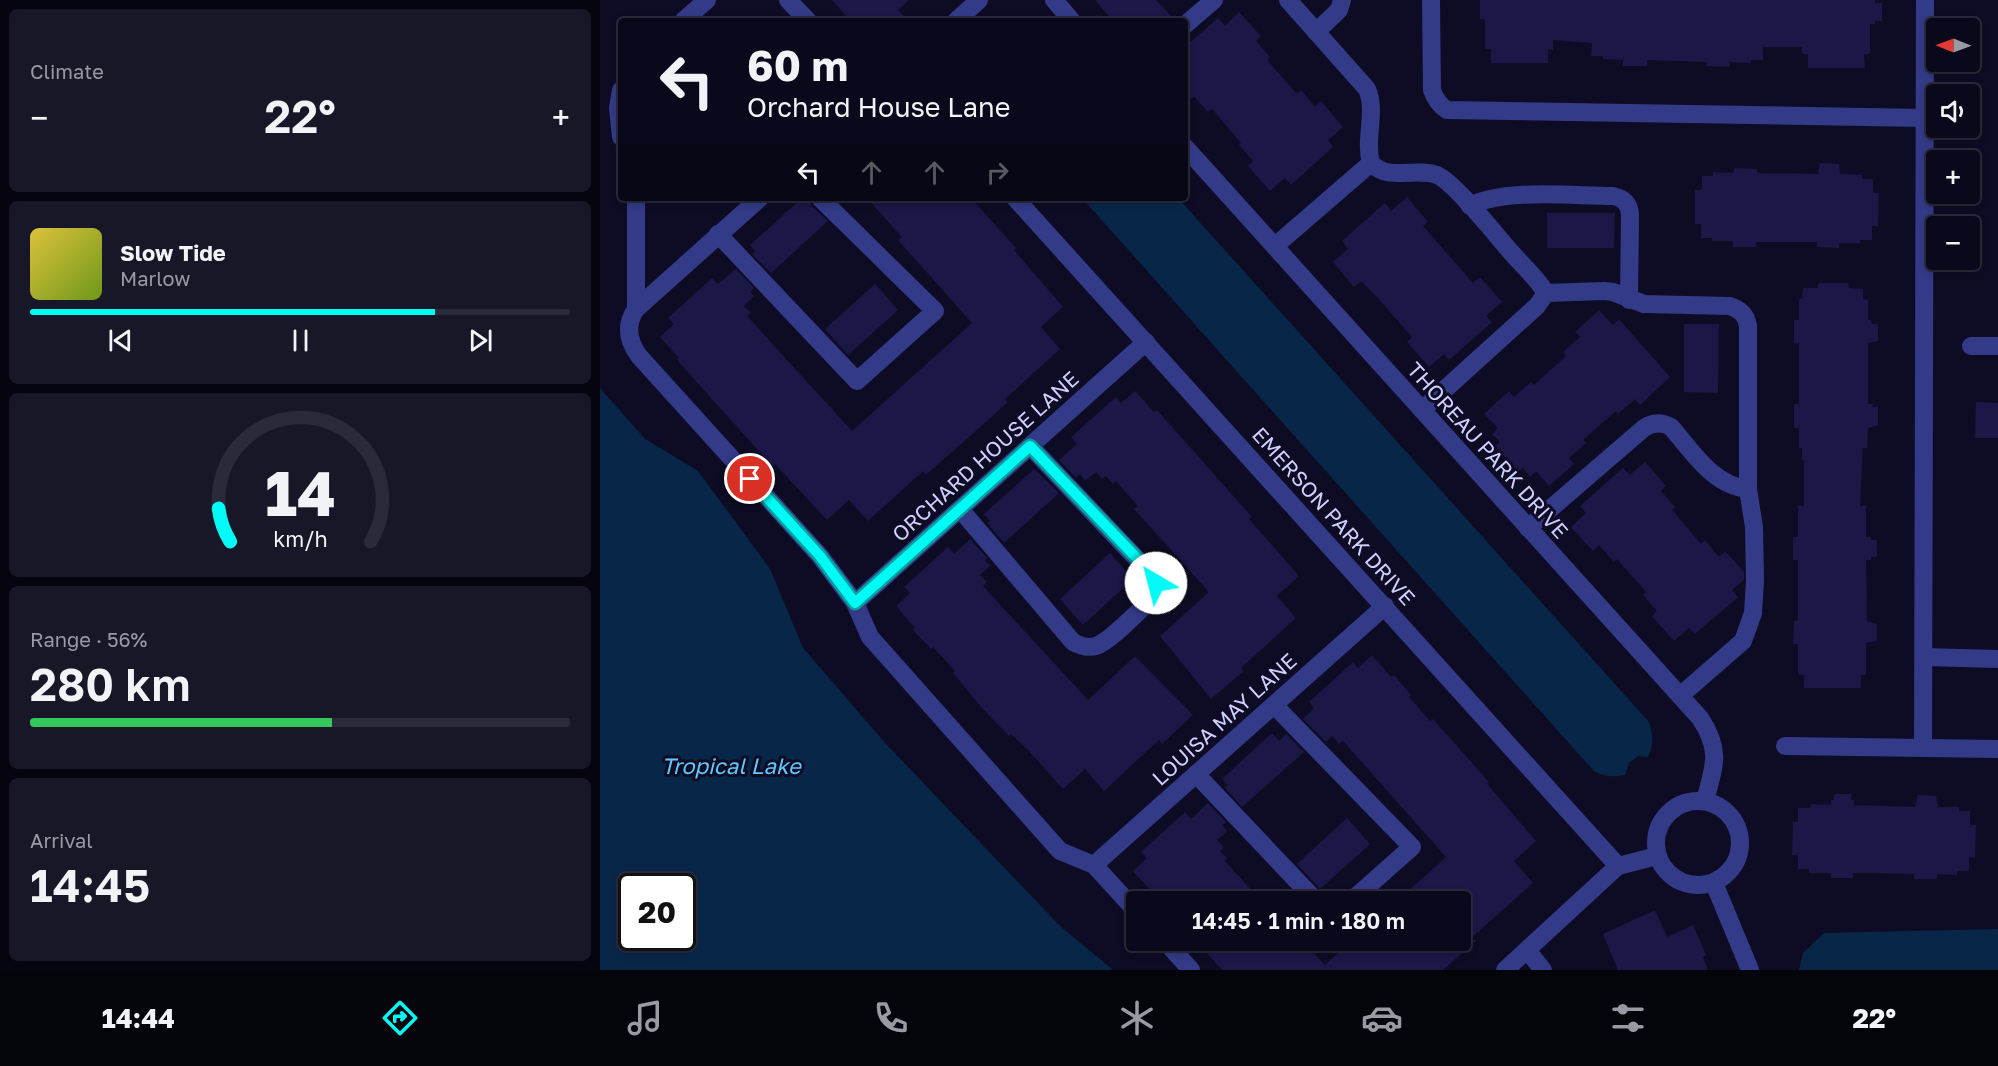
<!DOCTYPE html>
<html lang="en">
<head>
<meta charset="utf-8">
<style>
  body { margin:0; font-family:"Golos Text",sans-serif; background:#181728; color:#f1f3f6; height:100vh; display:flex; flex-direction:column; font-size:22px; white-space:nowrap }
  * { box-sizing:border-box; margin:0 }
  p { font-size:20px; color:#999aa3 }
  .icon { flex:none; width:33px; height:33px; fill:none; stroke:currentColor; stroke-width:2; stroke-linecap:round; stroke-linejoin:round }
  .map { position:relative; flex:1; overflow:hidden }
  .details { display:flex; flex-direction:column; gap:9px; padding:9px; background:#06050f; width:600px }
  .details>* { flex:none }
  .banner { position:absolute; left:18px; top:18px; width:570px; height:183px; border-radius:6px; box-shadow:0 3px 9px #0003,0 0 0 2px #2a2a3a; background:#0a091b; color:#f1f3f6; overflow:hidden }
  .needle { width:39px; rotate:271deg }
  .tools { position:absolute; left:1326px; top:18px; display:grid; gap:12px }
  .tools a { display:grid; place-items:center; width:54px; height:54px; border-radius:6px; background:#0a091b; box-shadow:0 3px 9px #0003,0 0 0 2px #2a2a3a; font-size:30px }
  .speed { position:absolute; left:18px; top:873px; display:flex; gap:12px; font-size:30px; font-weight:700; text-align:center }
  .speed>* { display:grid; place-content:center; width:78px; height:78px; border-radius:50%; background:#0a091b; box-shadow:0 3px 9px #0003,0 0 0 2px #2a2a3a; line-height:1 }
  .speed .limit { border:3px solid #111; border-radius:9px; background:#fff; color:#111 }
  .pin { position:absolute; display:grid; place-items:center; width:51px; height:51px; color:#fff; margin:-26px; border:3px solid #fff; border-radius:50%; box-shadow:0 2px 6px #0007 }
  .me { position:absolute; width:66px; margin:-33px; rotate:323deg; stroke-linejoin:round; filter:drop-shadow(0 0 4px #0008) }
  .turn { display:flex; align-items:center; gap:21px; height:126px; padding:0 30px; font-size:27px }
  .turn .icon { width:78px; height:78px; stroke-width:2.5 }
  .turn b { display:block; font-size:42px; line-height:51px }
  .lanes { display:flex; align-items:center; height:57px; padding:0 30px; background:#0003; justify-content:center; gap:30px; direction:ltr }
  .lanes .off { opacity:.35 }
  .big { font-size:45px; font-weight:600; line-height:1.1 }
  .details .tile { flex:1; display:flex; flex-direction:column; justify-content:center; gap:9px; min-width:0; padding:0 21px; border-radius:9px; background:#181728 }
  .details .dial { align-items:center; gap:0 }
  .dial svg { height:156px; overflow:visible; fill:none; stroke:#2a2a3a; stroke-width:7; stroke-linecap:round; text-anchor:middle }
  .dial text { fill:#f1f3f6; stroke:none }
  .song { display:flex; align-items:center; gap:18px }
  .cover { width:72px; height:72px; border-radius:9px; background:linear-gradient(135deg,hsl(50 70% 55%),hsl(80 70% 35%)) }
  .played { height:6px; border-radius:3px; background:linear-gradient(90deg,#00fbf6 75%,#2a2a3a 75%) }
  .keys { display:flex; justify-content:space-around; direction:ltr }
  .heat { display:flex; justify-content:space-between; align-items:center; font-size:33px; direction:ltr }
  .charge { height:9px; border-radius:4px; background:linear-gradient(90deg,#34c759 56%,#2a2a3a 0) }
  .trip { position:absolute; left:526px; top:891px; width:345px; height:60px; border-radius:6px; background:#0a091b; box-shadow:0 3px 9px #0003,0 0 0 2px #2a2a3a; font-weight:600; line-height:60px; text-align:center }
  .dock { display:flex; height:96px; justify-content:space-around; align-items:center; background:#04040b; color:#999aa3 }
  .dock .icon { width:42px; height:42px }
  .dock .current { color:#00fbf6 }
  .dock b { font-size:27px; color:#f1f3f6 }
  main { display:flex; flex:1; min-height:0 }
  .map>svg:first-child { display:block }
  .water { fill:#082748; fill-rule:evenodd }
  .building { fill:#1b1747 }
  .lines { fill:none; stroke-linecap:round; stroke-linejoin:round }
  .minor { stroke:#333a87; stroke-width:18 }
  .route-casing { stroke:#00a3a0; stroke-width:15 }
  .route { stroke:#00fbf6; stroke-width:10 }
  .labels { text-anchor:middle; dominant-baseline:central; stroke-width:6; stroke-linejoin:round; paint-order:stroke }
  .street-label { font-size:21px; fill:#d0d0ff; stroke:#0e0c24 }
  .water-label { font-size:22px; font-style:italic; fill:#5ec8ff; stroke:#0e0c24 }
</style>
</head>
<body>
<main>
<section class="details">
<div class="tile"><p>Climate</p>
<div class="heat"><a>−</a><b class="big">22°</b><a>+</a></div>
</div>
<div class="tile">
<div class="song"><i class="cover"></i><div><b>Slow Tide</b><p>Marlow</p></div></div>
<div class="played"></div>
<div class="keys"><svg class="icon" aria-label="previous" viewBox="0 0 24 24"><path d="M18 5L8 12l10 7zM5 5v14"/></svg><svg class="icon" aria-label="pause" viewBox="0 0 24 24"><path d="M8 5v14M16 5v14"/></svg><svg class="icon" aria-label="next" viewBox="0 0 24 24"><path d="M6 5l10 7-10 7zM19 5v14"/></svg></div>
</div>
<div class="tile dial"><svg viewBox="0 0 100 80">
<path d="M14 69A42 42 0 1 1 86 69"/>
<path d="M14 69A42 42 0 0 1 8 52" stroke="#00fbf6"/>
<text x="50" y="56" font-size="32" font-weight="700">14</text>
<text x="50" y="72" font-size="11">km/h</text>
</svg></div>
<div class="tile"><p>Range · 56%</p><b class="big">280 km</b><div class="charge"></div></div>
<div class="tile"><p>Arrival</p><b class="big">14:45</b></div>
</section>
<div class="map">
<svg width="1398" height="970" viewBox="0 0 1398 970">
  <rect width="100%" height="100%" fill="#0e0c24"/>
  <g class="water">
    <path d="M 482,198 L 578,198 L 1049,722 C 1053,735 1054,744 1048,757 L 1038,756 L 1029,763 L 1025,775 C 1014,777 1004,777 994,771 Z"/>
    <path d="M 0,388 L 45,439 L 98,471 L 170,569 L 203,648 L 286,744 L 460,926 L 513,970 L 0,970 ZM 32,886 L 82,886 L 82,938 L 32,938 Z"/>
    <polygon points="1398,929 1398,970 1199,970 1203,953 1224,933"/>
  </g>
  <g class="building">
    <polygon points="232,0 309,0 298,10 308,21 251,21"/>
    <polygon points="495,0 556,0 575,20 513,21"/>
    <polygon points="880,0 1275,0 1275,3 1282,3 1282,21 1275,21 1275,24 1270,24 1270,54 1264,54 1265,68 1208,68 1208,54 1202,54 1202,47 1163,47 1163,60 1151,60 1151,63 1130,62 1130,67 1107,66 1107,62 1047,60 1047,66 1023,66 1023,60 1003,59 1003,56 991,56 992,43 953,40 953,50 948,49 948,63 891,63 891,49 885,49 885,19 880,19"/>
    <polygon points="639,12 661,36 656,41 670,57 667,60 697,94 701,90 715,107 721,101 743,127 728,140 733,147 691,185 685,178 670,191 648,166 653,161 639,145 641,143 612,109 608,112 594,96 585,104 585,47 618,18 625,26"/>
    <polygon points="1220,163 1239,164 1240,174 1262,175 1262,179 1273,179 1273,193 1279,193 1278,226 1272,226 1272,240 1260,240 1260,243 1239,243 1239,248 1217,247 1217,242 1156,242 1156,247 1133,247 1133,241 1112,241 1112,238 1101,238 1101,224 1095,224 1095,190 1102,190 1102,176 1113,176 1113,172 1134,173 1134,168 1157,169 1157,173 1218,174"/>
    <polygon points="807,197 828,222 823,226 859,267 873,283 880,277 902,302 886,316 892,322 849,360 844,354 829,367 807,342 812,337 776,296 761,281 754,287 733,262 748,249 742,241 785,203 791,211"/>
    <polygon points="202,198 209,198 212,206 228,221 171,273 152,254 155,251 150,245"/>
    <polygon points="267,198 371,198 416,248 414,250 463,307 441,327 460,349 405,399 408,402 379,428 326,475 323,471 268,521 249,500 227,520 175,464 173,467 147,438 77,360 79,358 60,337 74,324 68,318 112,278 118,284 136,269 154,288 150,292 154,296 144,306 151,313 147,316 252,431 372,323 298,240 302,237"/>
    <polygon points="947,213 1015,213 1014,248 947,248"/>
    <polygon points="1218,283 1248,283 1249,288 1263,289 1263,299 1268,300 1268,320 1271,320 1272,324 1278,324 1278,341 1268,343 1268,404 1273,404 1272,407 1278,407 1278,425 1268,428 1267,448 1263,448 1260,506 1266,506 1266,537 1271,537 1271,540 1277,540 1277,557 1271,557 1271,560 1266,560 1267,621 1277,624 1277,641 1266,643 1266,675 1261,675 1261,688 1204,688 1204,675 1198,674 1198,644 1193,644 1194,621 1198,621 1198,560 1193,560 1193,537 1198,537 1198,506 1204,506 1204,460 1202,460 1202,448 1199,448 1199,428 1194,428 1194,404 1199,404 1199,343 1194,344 1194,320 1199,320 1199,299 1202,299 1203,288 1218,288"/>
    <polygon points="275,284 298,310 248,355 225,329"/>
    <polygon points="999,310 1013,325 1019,319 1070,377 1040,405 1035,399 1018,414 1016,411 983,440 986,443 969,458 974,464 949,486 936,471 930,477 923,468 918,472 895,446 900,442 892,434 898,428 884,414 909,391 914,397 931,382 934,385 966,356 963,352 980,337 975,332"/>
    <polygon points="1084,324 1119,324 1118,393 1084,392"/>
    <polygon points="535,391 554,412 557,410 652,517 649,519 699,576 677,596 696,618 641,668 644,671 611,699 560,636 609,592 534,509 538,506 516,481 513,484 506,476 502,479 496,472 485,481 480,474 476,478 459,460 477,444 471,437 516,397 521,403"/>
    <polygon points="1376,402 1398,403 1398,438 1375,438"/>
    <polygon points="1045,462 1066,486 1061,491 1075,507 1072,510 1101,544 1105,540 1119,557 1125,551 1144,572 1144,580 1132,590 1138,597 1095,634 1089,628 1074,641 1052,616 1057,611 1043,595 1046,592 1017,559 1014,562 999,545 993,551 971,527 986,513 980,506 1023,468 1030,475"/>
    <polygon points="434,469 459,493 404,543 387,523 390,521 384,514"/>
    <polygon points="370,539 387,558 385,560 390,566 380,575 387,582 383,586 488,700 535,656 593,715 562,744 559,740 504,791 485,769 463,789 428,750 411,734 409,736 382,708 353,673 355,671 333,647 331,649 313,630 315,628 296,606 310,593 304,587 348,547 354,554"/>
    <polygon points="510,553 533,579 483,625 460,599"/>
    <polygon points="772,655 791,677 794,675 811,695 809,697 830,721 833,719 889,782 887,784 936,841 914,861 933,883 869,940 877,940 843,970 622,970 595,940 702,940 725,965 752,940 861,940 861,902 796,902 846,857 743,741 739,744 732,736 726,742 703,719 714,708 709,702 753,662 758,668"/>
    <polygon points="672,733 679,741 686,734 704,752 642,807 625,788 628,785 622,779"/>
    <polygon points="1234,794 1252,794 1251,800 1254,800 1254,805 1315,807 1318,795 1336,796 1338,807 1359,807 1359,811 1370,811 1370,825 1376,825 1375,858 1369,857 1369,871 1357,871 1357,875 1337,874 1337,879 1314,879 1314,874 1273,873 1253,873 1253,878 1231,878 1231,873 1209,873 1209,869 1198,869 1198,855 1192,855 1193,822 1198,822 1198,808 1210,808 1211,804 1231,805 1231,800 1234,800"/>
    <polygon points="608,803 626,822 622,825 627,831 617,840 624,847 620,851 627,858 625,861 662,902 543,902 552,892 533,871 547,858 541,852 585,812 591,819"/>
    <polygon points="747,818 770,844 720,889 697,864"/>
    <polygon points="1055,910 1067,937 1093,925 1106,955 1103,957 1108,970 1018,970 1003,934"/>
  </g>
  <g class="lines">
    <g class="minor">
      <polyline points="188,0 208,21"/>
      <polyline points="454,0 472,21"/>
      <path d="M 688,0 L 767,89 C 777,112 764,139 771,163"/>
      <path d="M 831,0 L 832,90 C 835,99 839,105 847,110 L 1325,118"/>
      <polyline points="83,21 107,0"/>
      <polyline points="356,21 379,0"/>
      <polyline points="585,25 614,0"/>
      <polyline points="716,32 739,10 742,0"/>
      <polyline points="21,90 18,108 21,137"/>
      <path d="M 585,147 L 1100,718 C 1122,751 1114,766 1105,801"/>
      <polyline points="36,198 36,309"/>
      <path d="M 160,198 L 36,309 C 25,325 28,341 39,356 L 220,556 L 255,603 L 270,637 L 460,851 L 494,865 L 537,912"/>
      <polyline points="415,198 1018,866"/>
      <path d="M 870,206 C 906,188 971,196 1013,196 C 1023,198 1029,203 1030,214 L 1029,300"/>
      <polyline points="118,234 257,381 335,311 220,198"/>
      <path d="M 675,246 L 771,163 C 788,182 816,167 837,175 C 854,182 896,235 910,251 C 922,265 937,278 946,293"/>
      <polyline points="1371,346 1398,346"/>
      <path d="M 822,410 L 937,306 L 946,293 L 1004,291 L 1013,292 L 1044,304 L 1130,306 C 1141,310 1146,315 1148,326 L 1148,489 L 1154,527 L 1155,581 L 1153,613 L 1143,641 L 1081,695"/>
      <path d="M 360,509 L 473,642 C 480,646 488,648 496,646 C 511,641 539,610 552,599 L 556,589 L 555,578 L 430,446"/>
      <path d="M 928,528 L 1044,428 C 1053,422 1062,422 1071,427 C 1092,451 1113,486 1148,489"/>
      <polyline points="255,603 546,342"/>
      <polyline points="1324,657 1398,659"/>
      <polyline points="674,705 812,847 750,902"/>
      <polyline points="1185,746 1398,749"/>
      <polyline points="1323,748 1325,0"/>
      <polyline points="596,774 717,902"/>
      <circle cx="1098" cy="843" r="42"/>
      <polyline points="494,865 785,606"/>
      <polyline points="1114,883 1150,970"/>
      <polyline points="564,940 591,970"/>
      <polyline points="927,950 943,970"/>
      <polyline points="905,970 1018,866 1057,856"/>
    </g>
  </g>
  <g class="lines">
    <g class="route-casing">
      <polyline id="route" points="150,479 220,556 255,603 430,446 552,574 556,583"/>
    </g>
    <use href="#route" class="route"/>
  </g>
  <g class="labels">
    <g class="street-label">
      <text transform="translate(888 450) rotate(48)">THOREAU PARK DRIVE</text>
      <text transform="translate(385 456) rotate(-42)">ORCHARD HOUSE LANE</text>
      <text transform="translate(734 516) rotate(48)">EMERSON PARK DRIVE</text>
      <text transform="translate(624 719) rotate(-42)">LOUISA MAY LANE</text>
    </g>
    <g class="water-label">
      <text x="131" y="765">Tropical Lake</text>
    </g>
  </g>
</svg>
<div class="tools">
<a><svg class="needle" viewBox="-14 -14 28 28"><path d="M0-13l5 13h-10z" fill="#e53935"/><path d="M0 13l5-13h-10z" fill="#999aa3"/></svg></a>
<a><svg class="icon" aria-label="sound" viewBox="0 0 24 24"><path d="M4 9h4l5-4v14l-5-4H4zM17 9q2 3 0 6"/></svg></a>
<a>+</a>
<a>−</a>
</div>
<div class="speed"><div class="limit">20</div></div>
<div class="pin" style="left:150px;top:479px;background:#d93025"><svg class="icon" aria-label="arrive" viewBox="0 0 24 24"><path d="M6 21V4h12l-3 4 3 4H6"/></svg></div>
<svg class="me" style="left:556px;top:583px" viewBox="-20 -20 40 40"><circle r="19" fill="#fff"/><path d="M0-13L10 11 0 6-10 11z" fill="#00fbf6"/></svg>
<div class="trip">14:45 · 1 min · 180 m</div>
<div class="banner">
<div class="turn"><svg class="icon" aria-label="left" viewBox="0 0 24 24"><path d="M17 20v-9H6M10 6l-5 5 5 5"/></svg><div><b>60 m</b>Orchard House Lane</div></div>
<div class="lanes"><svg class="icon" aria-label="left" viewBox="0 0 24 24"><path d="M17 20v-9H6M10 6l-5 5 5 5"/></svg><svg class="icon off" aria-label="ahead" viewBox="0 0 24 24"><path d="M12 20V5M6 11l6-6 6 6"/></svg><svg class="icon off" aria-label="ahead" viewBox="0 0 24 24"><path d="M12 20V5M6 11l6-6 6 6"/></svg><svg class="icon off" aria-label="right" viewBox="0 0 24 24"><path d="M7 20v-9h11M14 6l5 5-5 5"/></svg></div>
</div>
</div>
</main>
<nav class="dock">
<b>14:44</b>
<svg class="icon current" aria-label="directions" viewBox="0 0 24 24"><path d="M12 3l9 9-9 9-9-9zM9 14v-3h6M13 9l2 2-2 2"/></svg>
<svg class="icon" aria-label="music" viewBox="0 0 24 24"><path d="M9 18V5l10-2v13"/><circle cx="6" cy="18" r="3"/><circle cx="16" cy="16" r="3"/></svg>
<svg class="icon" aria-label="phone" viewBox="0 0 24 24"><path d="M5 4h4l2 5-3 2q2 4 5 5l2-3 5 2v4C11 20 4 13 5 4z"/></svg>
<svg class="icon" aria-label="climate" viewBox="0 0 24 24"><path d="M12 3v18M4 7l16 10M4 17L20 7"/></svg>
<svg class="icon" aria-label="car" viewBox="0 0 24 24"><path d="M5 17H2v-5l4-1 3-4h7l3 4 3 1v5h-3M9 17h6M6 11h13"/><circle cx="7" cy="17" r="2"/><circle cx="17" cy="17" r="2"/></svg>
<svg class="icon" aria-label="filters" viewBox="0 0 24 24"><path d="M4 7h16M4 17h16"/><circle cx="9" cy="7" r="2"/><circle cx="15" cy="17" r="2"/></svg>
<b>22°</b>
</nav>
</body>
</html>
